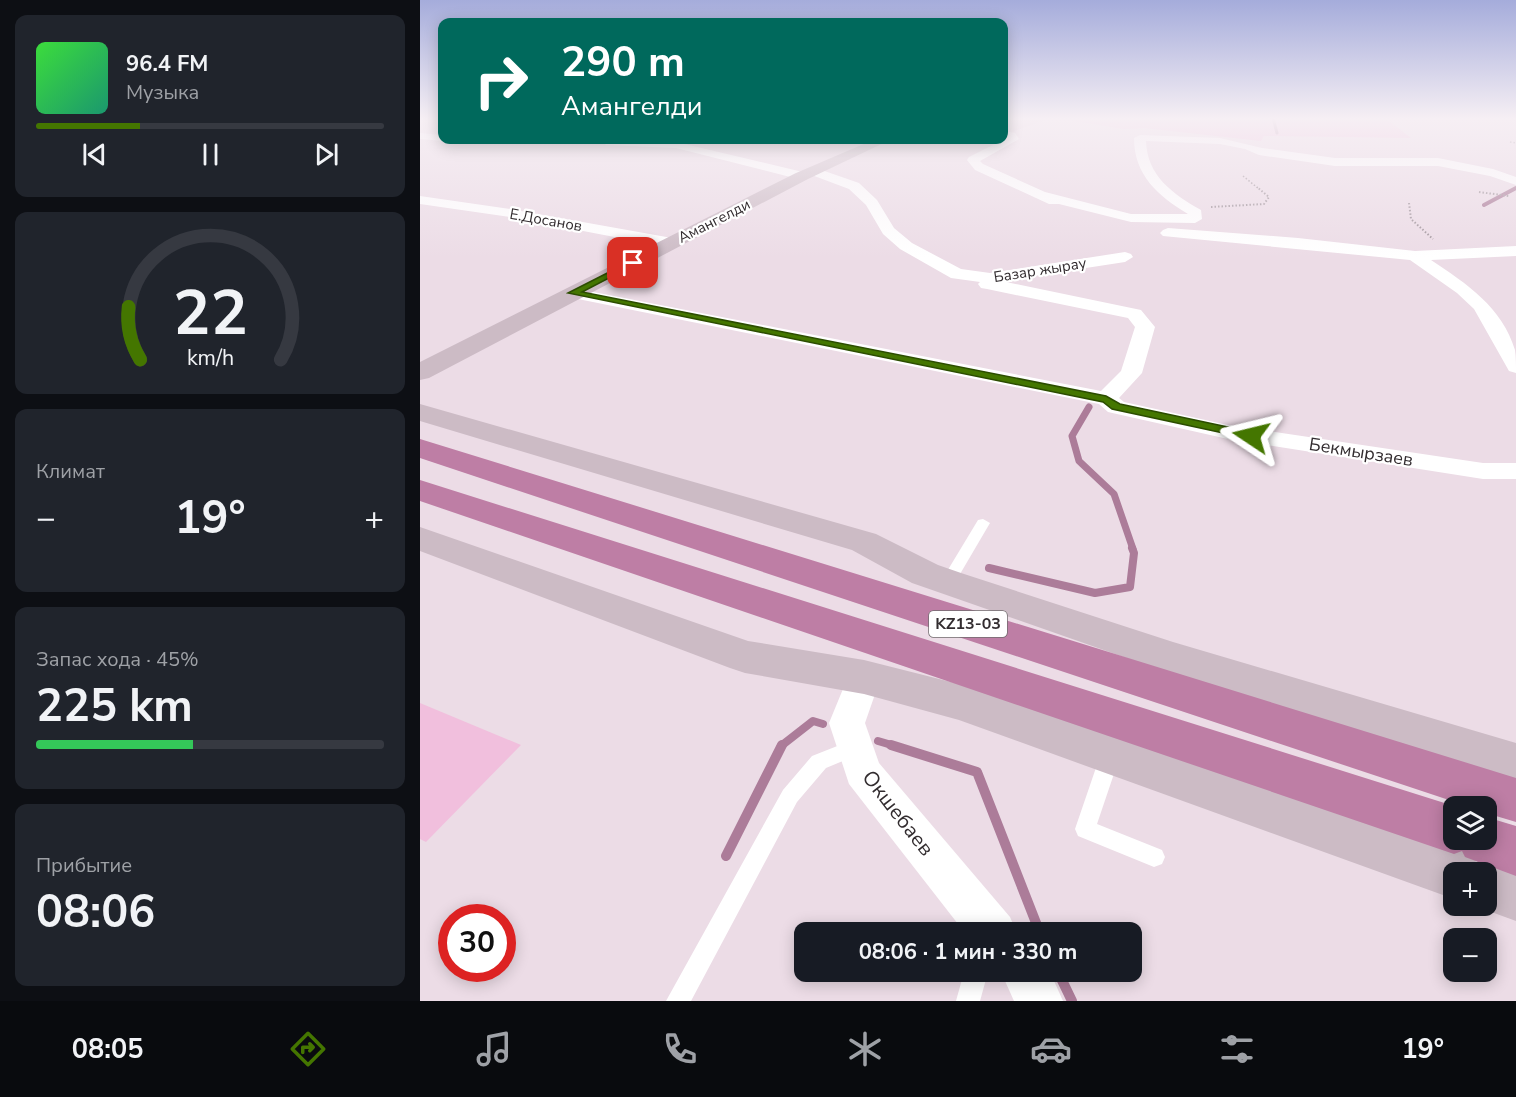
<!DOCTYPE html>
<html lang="ru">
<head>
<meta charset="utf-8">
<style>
  body { margin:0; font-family:"Nunito Sans",sans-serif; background:#20242c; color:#f1f3f6; height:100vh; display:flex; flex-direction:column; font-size:22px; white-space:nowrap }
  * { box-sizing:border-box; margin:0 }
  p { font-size:20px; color:#9ea1a6 }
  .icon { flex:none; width:33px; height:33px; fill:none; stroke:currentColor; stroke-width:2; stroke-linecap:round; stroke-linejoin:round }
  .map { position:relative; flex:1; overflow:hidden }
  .details { display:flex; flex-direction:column; gap:15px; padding:15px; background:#0d0f14; width:420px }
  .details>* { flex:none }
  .guide { position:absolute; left:18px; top:18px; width:570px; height:126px; border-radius:12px; box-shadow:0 3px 15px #0003; background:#00695c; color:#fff; overflow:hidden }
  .fabs { position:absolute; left:1023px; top:796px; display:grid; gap:12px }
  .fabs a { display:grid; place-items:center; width:54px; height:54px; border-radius:12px; background:#171b24; box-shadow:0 3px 15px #0003; font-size:30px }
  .speed { position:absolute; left:18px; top:904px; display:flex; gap:12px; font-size:30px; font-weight:700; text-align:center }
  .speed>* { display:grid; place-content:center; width:78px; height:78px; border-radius:50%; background:#171b24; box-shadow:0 3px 15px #0003; line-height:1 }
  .speed .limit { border:9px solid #d22; background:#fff; color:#111 }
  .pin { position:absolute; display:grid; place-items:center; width:51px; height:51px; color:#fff; margin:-26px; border-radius:12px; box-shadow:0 3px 9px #0006 }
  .me { position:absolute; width:66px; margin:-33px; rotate:280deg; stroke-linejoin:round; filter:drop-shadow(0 0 4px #0008) }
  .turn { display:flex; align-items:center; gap:21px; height:126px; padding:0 24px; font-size:27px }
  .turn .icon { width:78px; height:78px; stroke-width:2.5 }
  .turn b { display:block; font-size:42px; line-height:51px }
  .big { font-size:45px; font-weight:700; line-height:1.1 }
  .details .widget { flex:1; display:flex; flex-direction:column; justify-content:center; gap:9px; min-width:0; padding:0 21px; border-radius:12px; background:#20242c }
  .details .dial { align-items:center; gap:0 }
  .dial svg { height:156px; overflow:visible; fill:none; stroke:#363941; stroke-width:7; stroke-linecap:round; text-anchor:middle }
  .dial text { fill:#f1f3f6; stroke:none }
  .song { display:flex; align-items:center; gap:18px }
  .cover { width:72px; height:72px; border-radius:9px; background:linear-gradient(135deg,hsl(120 70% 55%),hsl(160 70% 35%)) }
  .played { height:6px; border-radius:3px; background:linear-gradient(90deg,#447600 30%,#363941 30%) }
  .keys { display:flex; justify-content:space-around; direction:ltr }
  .heat { display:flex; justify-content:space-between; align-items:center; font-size:33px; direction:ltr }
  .charge { height:9px; border-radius:4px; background:linear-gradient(90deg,#34c759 45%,#363941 0) }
  .trip { position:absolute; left:374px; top:922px; width:348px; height:60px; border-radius:12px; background:#171b24; box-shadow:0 3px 15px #0003; font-weight:700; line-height:60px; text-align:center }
  .tabs { display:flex; height:96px; justify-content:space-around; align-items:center; background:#090b0e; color:#9ea1a6 }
  .tabs .icon { width:42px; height:42px }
  .tabs .current { color:#447600 }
  .tabs b { font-size:27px; color:#f1f3f6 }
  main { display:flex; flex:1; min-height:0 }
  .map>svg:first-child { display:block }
  .built { fill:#e2cbd8 }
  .green { fill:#f1bfdd }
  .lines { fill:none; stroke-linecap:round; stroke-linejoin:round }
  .stream-far4 { stroke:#ac7c99; stroke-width:3 }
  .stream-far3 { stroke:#ac7c99; stroke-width:4 }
  .stream-far2 { stroke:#ac7c99; stroke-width:7 }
  .stream-far1 { stroke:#ac7c99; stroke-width:8 }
  .stream { stroke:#ac7c99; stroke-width:10 }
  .path-far1 { stroke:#a1959c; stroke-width:1.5; stroke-dasharray:1.5 2; stroke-linecap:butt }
  .path { stroke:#a1959c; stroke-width:2; stroke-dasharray:1.5 2; stroke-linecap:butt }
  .lane { fill:#fff; fill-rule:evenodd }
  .street { fill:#fff; fill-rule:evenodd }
  .secondary { fill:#ccbbc5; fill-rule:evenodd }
  .highway { fill:#be7ea5; fill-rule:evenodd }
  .route { fill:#447600; stroke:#2c4d00; stroke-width:1.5 }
  .labels { text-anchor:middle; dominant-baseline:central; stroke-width:4.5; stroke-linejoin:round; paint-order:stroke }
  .far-street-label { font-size:15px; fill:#322c2f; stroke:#fff }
  .shield { fill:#fff; stroke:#706b6d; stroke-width:1.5 }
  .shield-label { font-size:16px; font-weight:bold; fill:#322c2f }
  .street-label { font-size:18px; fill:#322c2f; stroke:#fff }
  .near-street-label { font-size:21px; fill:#322c2f; stroke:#fff }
</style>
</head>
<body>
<main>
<section class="details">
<div class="widget">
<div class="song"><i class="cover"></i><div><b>96.4 FM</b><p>Музыка</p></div></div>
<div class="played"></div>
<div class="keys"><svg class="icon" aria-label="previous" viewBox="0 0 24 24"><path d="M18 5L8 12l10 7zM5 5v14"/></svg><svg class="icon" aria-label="pause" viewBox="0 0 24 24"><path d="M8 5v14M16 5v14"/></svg><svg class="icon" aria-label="next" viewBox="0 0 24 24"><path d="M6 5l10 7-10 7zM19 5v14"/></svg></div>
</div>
<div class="widget dial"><svg viewBox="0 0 100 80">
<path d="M14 69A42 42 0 1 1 86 69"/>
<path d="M14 69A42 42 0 0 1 8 42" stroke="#447600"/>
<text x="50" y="56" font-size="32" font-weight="700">22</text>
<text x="50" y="72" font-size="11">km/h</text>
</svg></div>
<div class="widget"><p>Климат</p>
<div class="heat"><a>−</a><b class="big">19°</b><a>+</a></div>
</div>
<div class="widget"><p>Запас хода · 45%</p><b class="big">225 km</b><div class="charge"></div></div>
<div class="widget"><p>Прибытие</p><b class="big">08:06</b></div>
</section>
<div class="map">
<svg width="1096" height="1001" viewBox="0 0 1096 1001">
  <rect width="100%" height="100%" fill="#ecdce6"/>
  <polygon class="built" points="584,118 631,118 588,133 584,132"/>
  <g class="green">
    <polygon points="635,118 965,118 991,138 844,136 841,141 724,128 704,129"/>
    <polygon points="0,703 101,745 6,842 0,839"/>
  </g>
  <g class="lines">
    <polyline class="stream-far4" points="853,118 857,133"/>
    <polyline class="stream-far3" points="1064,205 1096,188"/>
    <polyline class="stream-far2" points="669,407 652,436 659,461 694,494 713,549"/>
    <g class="stream-far1">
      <polyline points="569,568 675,593 710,587 714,553 712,548"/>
      <polyline points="458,741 475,746"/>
      <polyline points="361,746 393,721 403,724"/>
    </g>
    <g class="stream">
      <polyline points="471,745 557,772 620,933"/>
      <polyline points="306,856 362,745"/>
      <polyline points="638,972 652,1001"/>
    </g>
    <g class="path-far1">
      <polyline points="1090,142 1096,143"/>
      <polyline points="823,176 839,189"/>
    </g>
    <g class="path">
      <polyline points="1059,192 1089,196"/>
      <polyline points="989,203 991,219 1013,239"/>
      <polyline points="791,207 844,204 849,197 837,187"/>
    </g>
    <g class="lane">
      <polygon points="563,519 570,523 533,586 523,586 520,582 523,578 558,520"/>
      <polygon points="435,739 442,741 444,747 442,753 406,768 377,802 271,1001 246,1001 363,790 392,756"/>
      <polygon points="690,748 697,750 700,756 677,824 742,850 745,857 742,864 734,867 658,836 655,829 680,756 683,750"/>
      <polygon points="544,972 568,972 560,1001 536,1001"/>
    </g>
    <g class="street">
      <path d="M 584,131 L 595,133 L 599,139 L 560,161 L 563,164 L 625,192 L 711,214 L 768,214 C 738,196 714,175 714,138 L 720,135 L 800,138 L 842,148 L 915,158 L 1018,158 L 1073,169 L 1096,177 L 1096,185 L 1070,176 L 1018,166 L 915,166 L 839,155 L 825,149 L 800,144 L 726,141 C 727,176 753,194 781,210 L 782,219 L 775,223 L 711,222 L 639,204 L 629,204 L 555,170 L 547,160 L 549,157 L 587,138 L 584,137 Z"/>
      <polygon points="0,133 22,135 22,140 27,140 22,141 0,139"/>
      <polygon points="32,140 168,140 162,143 38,143"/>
      <polygon points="190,140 256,142 387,173 388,176 382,180 256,148 186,145 184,143"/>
      <polygon points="393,167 439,183 457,200 474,228 492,243 541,269 570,273 705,252 711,254 713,257 705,262 581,281 721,310 735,327 722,373 699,398 704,402 808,425 1063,463 1096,463 1096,479 1063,479 808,439 688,412 679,404 153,298 147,297 144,293 147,289 153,288 681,391 701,371 715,327 708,318 567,289 561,288 558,284 560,282 531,278 480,249 463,234 446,205 429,189 389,174 387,171"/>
      <polygon points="0,196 90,209 252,238 260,243 252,248 90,217 0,204"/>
      <path d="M 748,228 L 878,238 L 995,251 L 1096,246 L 1096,256 L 1011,260 C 1047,284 1082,307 1095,350 C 1096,357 1096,366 1096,373 L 1089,371 L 1054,309 L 1037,293 L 990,260 L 743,236 L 740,233 L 743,230 Z"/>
      <polygon points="444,663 456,667 461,677 445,723 459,763 590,917 597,933 545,933 429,784 409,723 432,667"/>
      <polygon points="581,972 630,972 643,1001 594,1001"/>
    </g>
    <g class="secondary">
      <polygon points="453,140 470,140 388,179 9,378 0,380 0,362 376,173"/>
      <polygon points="0,404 456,534 518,565 541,573 753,642 1096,743 1096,785 735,668 515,591 492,583 432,550 0,421"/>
      <polygon points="0,527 328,641 444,660 543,685 1034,847 1053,855 1056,862 1066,857 1096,867 1096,921 1055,906 1066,906 1066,873 1034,873 1034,899 539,720 444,694 325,673 310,668 0,551"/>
    </g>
    <g class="highway">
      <polygon points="0,439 1096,778 1096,822 1066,813 1066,807 1050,807 0,458"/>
      <polygon points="0,480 1034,806 1036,807 1034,807 1034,840 1066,840 1066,817 1096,826 1096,876 1045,857 1042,851 1034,854 0,501"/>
    </g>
  </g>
  <linearGradient id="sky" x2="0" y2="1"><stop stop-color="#a5acdb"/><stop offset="0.46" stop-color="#f6eff4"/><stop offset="1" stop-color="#f6eff4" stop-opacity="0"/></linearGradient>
  <rect width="1096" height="258" fill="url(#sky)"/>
  <polygon class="route" points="213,260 217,263 216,264 162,292 686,396 700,404 831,432 838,436 831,439 692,409 683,402 148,293"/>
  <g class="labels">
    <g class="far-street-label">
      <text transform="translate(126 220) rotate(10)">Е.Досанов</text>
      <text transform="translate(294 221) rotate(-27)">Амангелди</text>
      <text transform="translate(620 270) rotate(-9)">Базар жырау</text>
    </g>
    <rect class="shield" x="509" y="611" width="78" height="26" rx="4.5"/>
    <g class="shield-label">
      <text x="548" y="624">KZ13-03</text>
    </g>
    <g class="street-label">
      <text transform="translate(941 452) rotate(9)">Бекмырзаев</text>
    </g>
    <g class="near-street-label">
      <text transform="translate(478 813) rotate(52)">Окшебаев</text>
    </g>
  </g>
</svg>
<div class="fabs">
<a><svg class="icon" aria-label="layers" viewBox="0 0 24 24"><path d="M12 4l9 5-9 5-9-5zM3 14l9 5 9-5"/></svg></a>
<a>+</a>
<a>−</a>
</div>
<div class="speed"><div class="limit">30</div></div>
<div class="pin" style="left:213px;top:263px;background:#d93025"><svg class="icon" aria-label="arrive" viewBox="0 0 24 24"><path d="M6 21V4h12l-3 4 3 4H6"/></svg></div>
<svg class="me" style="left:831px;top:436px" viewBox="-20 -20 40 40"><path d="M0-17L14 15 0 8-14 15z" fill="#447600" stroke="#fff" stroke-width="4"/></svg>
<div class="trip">08:06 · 1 мин · 330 m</div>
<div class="guide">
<div class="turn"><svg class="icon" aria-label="right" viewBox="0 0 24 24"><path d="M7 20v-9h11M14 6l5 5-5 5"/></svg><div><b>290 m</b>Амангелди</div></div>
</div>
</div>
</main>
<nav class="tabs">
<b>08:05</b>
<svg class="icon current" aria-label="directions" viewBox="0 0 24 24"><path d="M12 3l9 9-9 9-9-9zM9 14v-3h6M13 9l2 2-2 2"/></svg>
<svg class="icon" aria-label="music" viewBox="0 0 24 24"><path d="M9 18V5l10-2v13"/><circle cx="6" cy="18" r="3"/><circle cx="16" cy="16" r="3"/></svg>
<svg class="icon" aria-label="phone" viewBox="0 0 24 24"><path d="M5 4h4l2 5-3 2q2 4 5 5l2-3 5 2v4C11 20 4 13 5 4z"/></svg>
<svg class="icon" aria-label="climate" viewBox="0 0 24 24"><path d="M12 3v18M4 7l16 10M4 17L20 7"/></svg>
<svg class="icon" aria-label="car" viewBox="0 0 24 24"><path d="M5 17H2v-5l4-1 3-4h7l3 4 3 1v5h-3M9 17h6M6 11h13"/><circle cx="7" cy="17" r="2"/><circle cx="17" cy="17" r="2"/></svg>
<svg class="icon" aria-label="filters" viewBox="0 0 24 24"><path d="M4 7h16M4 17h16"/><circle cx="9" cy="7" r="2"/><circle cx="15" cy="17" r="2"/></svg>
<b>19°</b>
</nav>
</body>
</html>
